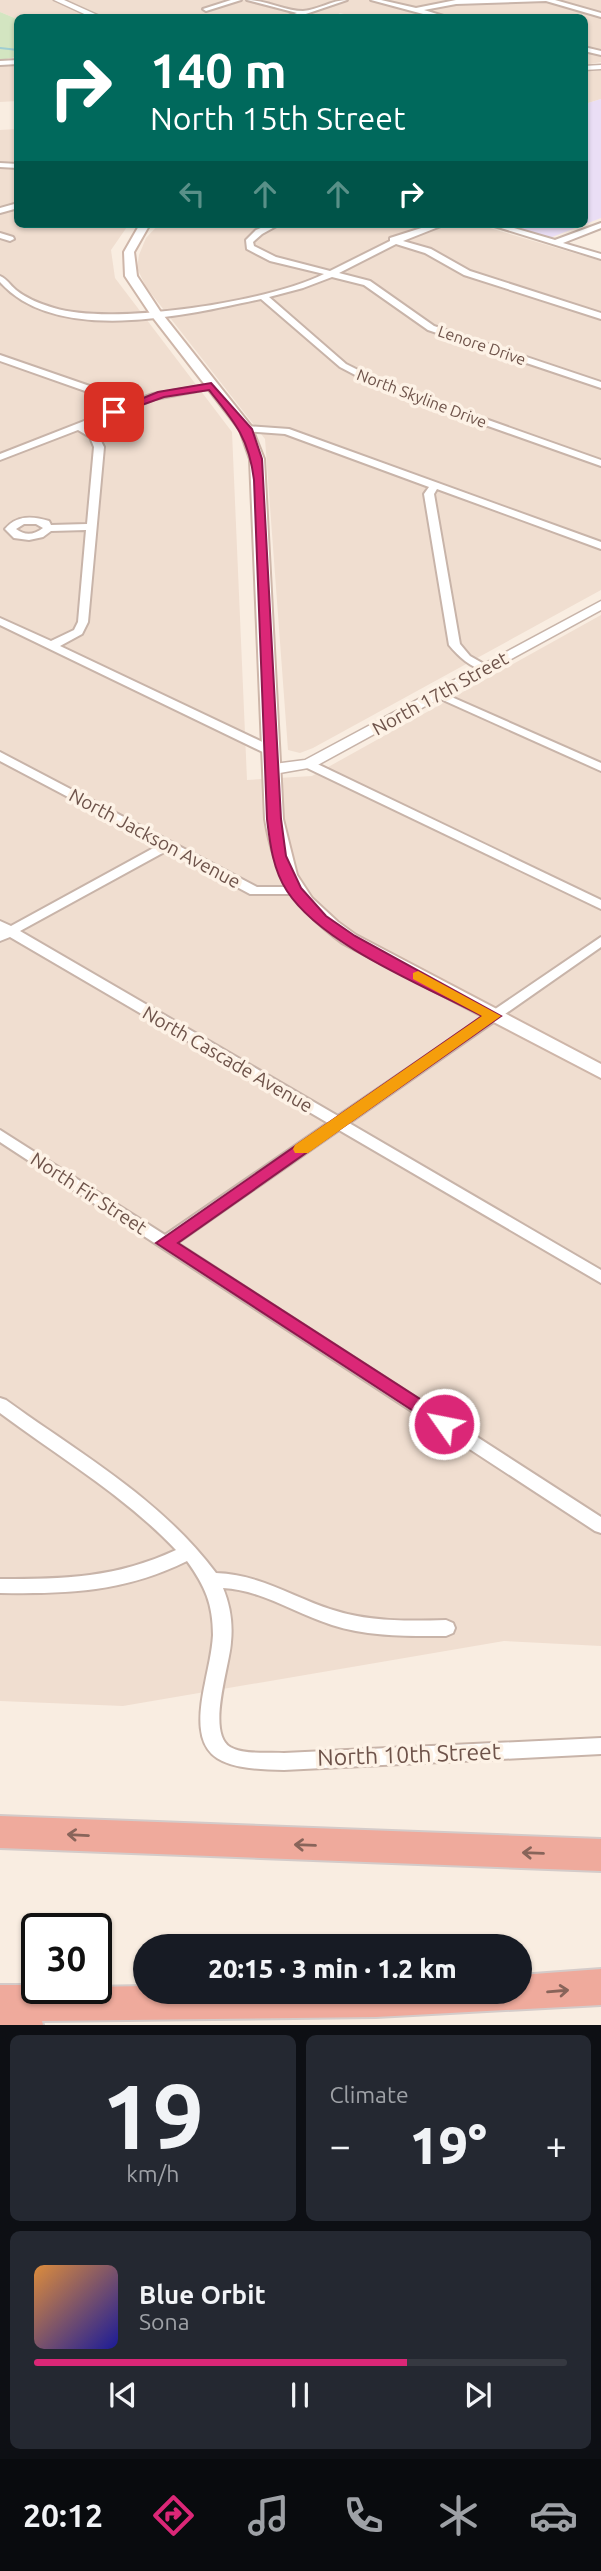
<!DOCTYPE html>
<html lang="en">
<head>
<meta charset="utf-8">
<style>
  body { margin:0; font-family:Ubuntu,sans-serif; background:#242831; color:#f1f3f6; height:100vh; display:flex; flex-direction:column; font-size:26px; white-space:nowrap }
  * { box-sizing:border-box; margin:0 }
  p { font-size:23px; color:#9ea1a6 }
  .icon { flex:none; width:38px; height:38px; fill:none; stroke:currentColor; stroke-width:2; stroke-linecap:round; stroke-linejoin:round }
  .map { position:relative; height:2025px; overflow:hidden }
  .drawer { display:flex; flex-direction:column; gap:10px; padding:10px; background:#0d0f14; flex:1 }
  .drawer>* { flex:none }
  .hud { position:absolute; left:14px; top:14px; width:574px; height:214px; border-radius:10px; box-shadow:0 2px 5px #0004; background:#00695c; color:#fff; overflow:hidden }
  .speed { position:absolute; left:21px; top:1913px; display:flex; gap:14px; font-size:35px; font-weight:700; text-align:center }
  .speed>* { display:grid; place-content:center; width:91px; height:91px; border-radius:50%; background:#171b24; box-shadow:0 2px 5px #0004; line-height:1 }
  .speed .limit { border:4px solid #111; border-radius:10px; background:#fff; color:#111 }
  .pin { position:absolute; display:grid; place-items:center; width:60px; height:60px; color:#fff; margin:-30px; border-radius:14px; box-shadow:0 4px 10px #0006 }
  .me { position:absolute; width:77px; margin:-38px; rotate:303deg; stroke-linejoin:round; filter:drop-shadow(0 0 5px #0008) }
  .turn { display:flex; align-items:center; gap:24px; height:147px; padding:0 21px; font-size:32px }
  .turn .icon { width:91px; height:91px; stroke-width:2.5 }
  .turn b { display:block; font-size:49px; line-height:60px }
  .lanes { display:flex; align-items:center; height:66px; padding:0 21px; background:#0003; justify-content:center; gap:35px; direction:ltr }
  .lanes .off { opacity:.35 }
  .big { font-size:52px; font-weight:800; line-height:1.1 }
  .drawer .widget { flex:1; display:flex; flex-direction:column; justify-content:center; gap:10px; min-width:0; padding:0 24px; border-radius:10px; background:#242831 }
  .drawer .dial { align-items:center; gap:0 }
  .dial b { font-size:91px; line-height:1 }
  .song { display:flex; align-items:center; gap:21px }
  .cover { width:84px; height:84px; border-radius:10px; background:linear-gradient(135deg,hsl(30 70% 55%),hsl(240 70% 35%)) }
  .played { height:7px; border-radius:4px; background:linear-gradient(90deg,#db2777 70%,#363941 70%) }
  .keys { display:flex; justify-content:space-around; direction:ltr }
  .heat { display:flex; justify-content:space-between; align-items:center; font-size:38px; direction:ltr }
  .drawer .tiles { flex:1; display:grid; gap:10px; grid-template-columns:1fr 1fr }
  .widget:last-child { grid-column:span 2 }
  .trip { position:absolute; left:133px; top:1934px; width:399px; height:70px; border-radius:35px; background:#171b24; box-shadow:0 2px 5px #0004; font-weight:800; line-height:70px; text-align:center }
  .menu { display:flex; height:112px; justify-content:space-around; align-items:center; background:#090b0e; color:#9ea1a6 }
  .menu .icon { width:49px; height:49px }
  .menu .on { color:#db2777 }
  .menu b { font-size:32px; color:#f1f3f6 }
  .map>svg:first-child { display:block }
  .residential { fill:#f0ded0 }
  .education { fill:#eadef5 }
  .green { fill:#d3e5c1 }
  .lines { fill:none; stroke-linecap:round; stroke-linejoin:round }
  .stream { stroke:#9fced1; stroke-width:2 }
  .minor-casing { stroke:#c8b4a9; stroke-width:4 }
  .tertiary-casing { stroke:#c8b4a9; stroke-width:3 }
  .secondary-casing { stroke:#ceb6a9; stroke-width:4 }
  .motorway-casing { stroke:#d4cbc9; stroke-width:4 }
  .minor { fill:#fff; fill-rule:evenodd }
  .tertiary { fill:#fff; fill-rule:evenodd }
  .secondary { fill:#fff; fill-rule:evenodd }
  .motorway { fill:#efaa9c; fill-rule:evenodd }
  .oneway { stroke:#88645a }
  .route { fill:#db2777; stroke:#8e194d; stroke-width:2 }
  .slow { fill:#f59e0b }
  .labels { text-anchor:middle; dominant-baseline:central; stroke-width:7; stroke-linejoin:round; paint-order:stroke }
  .far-street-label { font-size:16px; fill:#6e534a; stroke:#fdf2e6 }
  .street-label { font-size:19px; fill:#6e534a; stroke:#fdf2e6 }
  .near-street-label { font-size:23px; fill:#6e534a; stroke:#fdf2e6 }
</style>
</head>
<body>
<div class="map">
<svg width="601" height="2025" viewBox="0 0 601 2025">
  <rect width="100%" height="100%" fill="#f9ede1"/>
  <g class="residential">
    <polygon points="0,0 601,0 601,62 585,65 584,18 360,18 340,13 332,18 17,19 0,12"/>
    <polygon points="17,64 17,101 0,102 0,65"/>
    <polygon points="601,70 601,99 585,104 585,71"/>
    <polygon points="17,129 18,224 129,224 111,250 115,278 232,432 247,780 312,776 601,615 601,1646 504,1641 123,1706 0,1701 0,130"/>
    <polygon points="159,224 476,224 601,261 601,590 313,748 300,753 288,750 265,439 146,287 137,268 139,255 146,238"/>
  </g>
  <polygon class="education" points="601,99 601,218 547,239 499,224 584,224 585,104"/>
  <polygon class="green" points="0,12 17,19 17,57 0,60"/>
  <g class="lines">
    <polyline class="stream" points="0,48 18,50"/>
    <g class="minor-casing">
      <g id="minor">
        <polygon points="231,0 241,0 206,11 203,9"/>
        <path d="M 247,0 C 266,0 285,11 303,11 C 318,10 332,0 347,0 L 294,18 L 283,18 L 297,13 Z"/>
        <polygon points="371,0 381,0 416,8 456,0 555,0 601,13 601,17 546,1 456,4 424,10 450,18 438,18"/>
        <polygon points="584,47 601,51 601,55 584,51"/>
        <polygon points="18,60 18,64 0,65 0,61"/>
        <polygon points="0,163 18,164 18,168 0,167"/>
        <polygon points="18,203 18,208 0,213 0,208"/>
        <polygon points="601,223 601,228 563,243 601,254 601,259 488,224 500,224 555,240"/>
        <path d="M 270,224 L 280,224 L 262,234 L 253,242 L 254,246 L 276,257 L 330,271 L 390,241 L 390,238 L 434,224 L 446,224 L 403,241 L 431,249 L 470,271 L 601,313 L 601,319 L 464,275 L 425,253 L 396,244 L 339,273 L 370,281 L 434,326 L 601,382 L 601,388 L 428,330 L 364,285 L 332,277 L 303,288 L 269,297 L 346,364 L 384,383 L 601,460 L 601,466 L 378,387 L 340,367 L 261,299 C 188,315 57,346 0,282 L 0,276 C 7,279 10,285 16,290 C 27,299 41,304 54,308 C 112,326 269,302 324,274 L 270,261 L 247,249 L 246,240 L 256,230 Z"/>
        <polygon points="0,233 13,237 14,239 10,241 0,238"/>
        <path d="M 0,355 L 133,401 L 153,394 L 214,384 L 214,388 L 155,399 L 86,427 L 97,433 L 104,447 L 88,622 L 82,634 L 60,646 L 275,748 L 275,754 L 267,754 L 0,625 L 0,618 L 51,641 L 74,630 L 78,622 L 86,530 L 51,531 L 43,537 L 29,540 L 14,538 L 5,529 C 17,515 32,516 49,521 L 51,525 L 87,524 L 94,447 L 90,437 L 78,430 L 0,460 L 0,454 L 125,405 L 0,361 ZM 24,524 L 36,524 L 43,528 C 34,535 25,536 16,529 Z"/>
        <path d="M 246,426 L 289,429 L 601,542 L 601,549 L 437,489 L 434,494 L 460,644 L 470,656 L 491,668 L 485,671 C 469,666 460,658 449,645 L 424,494 L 429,487 L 285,434 L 243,431 L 241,429 Z"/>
        <polygon points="438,691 601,763 601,771 434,696 434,692"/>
        <polygon points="0,752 257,887 299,887 301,890 294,894 250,894 168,850 20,931 338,1116 601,937 601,947 349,1123 601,1270 601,1283 339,1130 177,1243 601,1517 601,1533 595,1531 0,1142 0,1130 165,1235 328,1123 10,937 0,941 0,921 11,926 159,845 0,761"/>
        <polygon points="309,760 601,900 601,909 305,767 303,764 305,761"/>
        <path d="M 0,1398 L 6,1400 C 79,1453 161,1499 216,1573 C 259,1574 294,1598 333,1610 C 370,1622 408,1621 446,1620 L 453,1623 L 455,1628 L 453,1633 L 446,1636 C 407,1636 369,1637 332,1625 C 296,1614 262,1590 223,1588 C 230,1605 233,1623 231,1642 C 230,1665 206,1732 230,1747 C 244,1755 268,1752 284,1753 L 601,1738 L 601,1754 L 284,1770 C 214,1769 189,1758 205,1683 C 208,1667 212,1652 213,1635 C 213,1604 205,1586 187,1561 C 124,1592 69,1594 0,1593 L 0,1579 C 65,1579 116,1578 176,1550 C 125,1496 59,1457 0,1413 Z"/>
      </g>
    </g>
    <g class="tertiary-casing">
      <g id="tertiary">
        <polygon points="54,0 64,0 104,18 93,18"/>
        <polygon points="601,65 601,69 584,70 584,66"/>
        <polygon points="601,601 601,610 314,767 274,774 266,769 274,764 305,760"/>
      </g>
    </g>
    <g class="secondary-casing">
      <path id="secondary" d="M 140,224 L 150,224 L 134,252 L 137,276 L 160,311 L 251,426 L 264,459 L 283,819 L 297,875 L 312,898 L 338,922 L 356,935 L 601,1064 L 601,1078 L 342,943 C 294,907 275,879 265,819 L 250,459 L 240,430 L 151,315 L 125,276 L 124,252 Z"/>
    </g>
    <g class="motorway-casing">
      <g id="motorway">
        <polygon points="0,1816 601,1839 601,1871 0,1848"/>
        <polygon points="601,1969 601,2005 376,2017 42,2021 43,2025 0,2025 0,1985 37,1985 37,1988 145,1986 145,1992 520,1992 520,1975"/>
      </g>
    </g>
    <use href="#minor" class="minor"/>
    <use href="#tertiary" class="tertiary"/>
    <use href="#secondary" class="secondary"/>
    <use href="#motorway" class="motorway"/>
  </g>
  <defs><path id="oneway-shaft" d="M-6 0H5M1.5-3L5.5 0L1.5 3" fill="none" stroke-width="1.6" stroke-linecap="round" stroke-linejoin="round" transform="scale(1.75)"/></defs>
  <g class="oneway">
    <use href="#oneway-shaft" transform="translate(78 1835) rotate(-177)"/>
    <use href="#oneway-shaft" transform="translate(305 1845) rotate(-178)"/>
    <use href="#oneway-shaft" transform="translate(533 1853) rotate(-178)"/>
    <use href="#oneway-shaft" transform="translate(558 1991) rotate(-5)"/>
  </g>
  <path class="route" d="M 211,383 L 252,429 L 262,459 L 281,819 L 286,856 L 301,888 L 326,916 L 355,936 L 501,1016 L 178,1243 L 451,1419 L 454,1424 L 444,1431 L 156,1243 L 482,1016 C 425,986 322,945 287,891 C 273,870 270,844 267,819 L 254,480 C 249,438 234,421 209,390 L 164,397 L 114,415 L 109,412 L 158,392 Z"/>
  <polygon class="slow" points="418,971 501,1016 308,1153 295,1153 293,1149 295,1145 482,1016 413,979 413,973"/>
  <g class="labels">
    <g class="far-street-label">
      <text transform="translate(482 345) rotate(19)">Lenore Drive</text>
      <text transform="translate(422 398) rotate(21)">North Skyline Drive</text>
    </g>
    <g class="street-label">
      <text transform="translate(440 693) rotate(-29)">North 17th Street</text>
      <text transform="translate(155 838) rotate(28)">North Jackson Avenue</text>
      <text transform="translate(228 1059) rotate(30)">North Cascade Avenue</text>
      <text transform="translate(89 1193) rotate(33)">North Fir Street</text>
    </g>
    <g class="near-street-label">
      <text transform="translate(409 1754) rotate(-2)">North 10th Street</text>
    </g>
  </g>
</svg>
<div class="speed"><div class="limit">30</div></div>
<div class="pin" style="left:114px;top:412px;background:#d93025"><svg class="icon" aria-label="arrive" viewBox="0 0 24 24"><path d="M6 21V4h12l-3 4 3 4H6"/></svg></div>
<svg class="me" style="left:444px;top:1424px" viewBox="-20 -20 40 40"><circle r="17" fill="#db2777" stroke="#fff" stroke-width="3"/><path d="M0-11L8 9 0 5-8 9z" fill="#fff"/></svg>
<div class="trip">20:15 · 3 min · 1.2 km</div>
<div class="hud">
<div class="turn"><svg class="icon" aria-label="right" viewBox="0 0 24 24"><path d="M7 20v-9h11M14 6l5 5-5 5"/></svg><div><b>140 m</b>North 15th Street</div></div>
<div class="lanes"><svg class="icon off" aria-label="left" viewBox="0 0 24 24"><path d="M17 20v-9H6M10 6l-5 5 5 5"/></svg><svg class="icon off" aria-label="ahead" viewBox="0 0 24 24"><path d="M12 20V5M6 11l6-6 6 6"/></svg><svg class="icon off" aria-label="ahead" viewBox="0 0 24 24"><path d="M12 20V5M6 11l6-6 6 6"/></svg><svg class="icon" aria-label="right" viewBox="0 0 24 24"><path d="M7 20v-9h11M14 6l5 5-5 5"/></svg></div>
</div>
</div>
<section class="drawer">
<div class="tiles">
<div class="widget dial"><b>19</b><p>km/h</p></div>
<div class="widget"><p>Climate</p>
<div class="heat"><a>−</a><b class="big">19°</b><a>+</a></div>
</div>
<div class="widget">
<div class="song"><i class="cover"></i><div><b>Blue Orbit</b><p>Sona</p></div></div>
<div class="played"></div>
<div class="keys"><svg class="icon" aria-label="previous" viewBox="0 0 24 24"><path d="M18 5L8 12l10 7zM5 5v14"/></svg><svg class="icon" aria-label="pause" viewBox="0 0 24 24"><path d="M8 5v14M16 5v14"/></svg><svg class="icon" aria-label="next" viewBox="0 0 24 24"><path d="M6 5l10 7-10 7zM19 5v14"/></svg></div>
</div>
</div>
</section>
<nav class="menu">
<b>20:12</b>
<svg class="icon on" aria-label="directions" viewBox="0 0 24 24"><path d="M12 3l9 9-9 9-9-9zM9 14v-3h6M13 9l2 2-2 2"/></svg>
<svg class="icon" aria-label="music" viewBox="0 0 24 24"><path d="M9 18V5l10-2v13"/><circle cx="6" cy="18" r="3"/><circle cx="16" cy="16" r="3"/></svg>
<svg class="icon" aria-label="phone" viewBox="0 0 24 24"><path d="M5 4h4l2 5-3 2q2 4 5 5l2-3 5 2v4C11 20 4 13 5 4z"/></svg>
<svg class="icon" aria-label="climate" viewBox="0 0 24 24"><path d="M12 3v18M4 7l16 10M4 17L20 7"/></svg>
<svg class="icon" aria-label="car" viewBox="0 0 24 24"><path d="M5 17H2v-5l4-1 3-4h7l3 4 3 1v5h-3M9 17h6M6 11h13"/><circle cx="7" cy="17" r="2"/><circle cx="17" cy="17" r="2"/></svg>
</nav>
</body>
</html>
